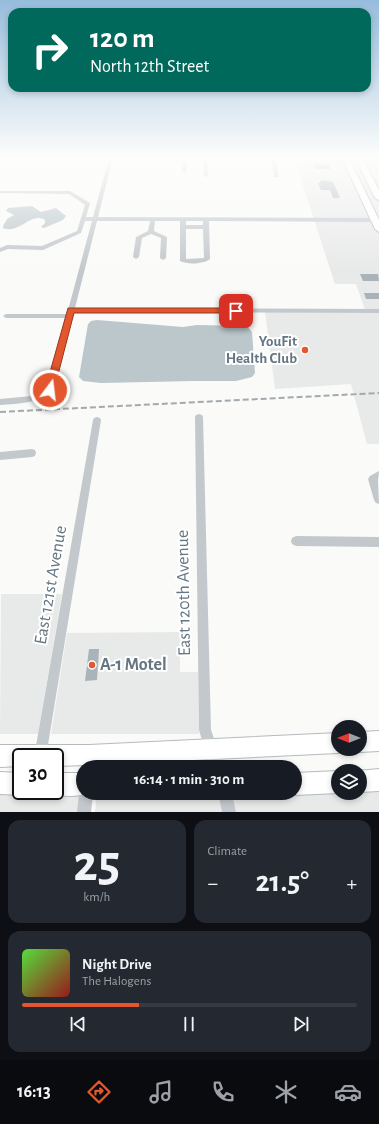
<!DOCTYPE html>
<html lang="en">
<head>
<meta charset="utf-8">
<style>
  body { margin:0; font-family:"Alegreya Sans",sans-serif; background:#242831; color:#f1f3f6; height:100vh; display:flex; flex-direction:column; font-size:15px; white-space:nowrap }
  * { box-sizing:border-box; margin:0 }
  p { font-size:13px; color:#9ea1a6 }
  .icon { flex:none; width:22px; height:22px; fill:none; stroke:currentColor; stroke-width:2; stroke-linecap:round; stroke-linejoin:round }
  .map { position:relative; height:812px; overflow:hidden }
  .sheet { display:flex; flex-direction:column; gap:8px; padding:8px; background:#0d0f14; flex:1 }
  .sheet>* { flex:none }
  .banner { position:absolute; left:8px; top:8px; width:363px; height:84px; border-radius:12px; box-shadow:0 2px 6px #0003; background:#00695c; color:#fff; overflow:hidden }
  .needle { width:26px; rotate:270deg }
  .fabs { position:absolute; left:331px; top:720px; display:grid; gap:8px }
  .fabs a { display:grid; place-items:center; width:36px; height:36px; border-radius:50%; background:#171b24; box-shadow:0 2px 6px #0003; font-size:20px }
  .speed { position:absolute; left:12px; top:748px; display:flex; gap:8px; font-size:20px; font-weight:700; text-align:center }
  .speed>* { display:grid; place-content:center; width:52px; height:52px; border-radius:50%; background:#171b24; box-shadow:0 2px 6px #0003; line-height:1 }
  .speed .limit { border:2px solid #111; border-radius:6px; background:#fff; color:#111 }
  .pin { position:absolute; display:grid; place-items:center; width:34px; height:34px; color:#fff; margin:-17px; border-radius:8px; box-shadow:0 2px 6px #0006 }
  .me { position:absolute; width:44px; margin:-22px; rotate:15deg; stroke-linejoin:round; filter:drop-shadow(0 0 3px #0008) }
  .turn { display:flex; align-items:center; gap:14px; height:84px; padding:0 16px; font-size:18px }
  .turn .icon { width:52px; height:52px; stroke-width:2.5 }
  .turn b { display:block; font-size:28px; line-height:34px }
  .big { font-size:30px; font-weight:600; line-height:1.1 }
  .sheet .card { flex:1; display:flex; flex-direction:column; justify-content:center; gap:6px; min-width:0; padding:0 14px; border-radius:12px; background:#242831 }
  .sheet .dial { align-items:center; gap:0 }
  .dial b { font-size:52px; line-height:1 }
  .song { display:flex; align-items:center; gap:12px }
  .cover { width:48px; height:48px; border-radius:6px; background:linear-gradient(135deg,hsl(110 70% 55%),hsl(0 70% 35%)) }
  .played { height:4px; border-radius:2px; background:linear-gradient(90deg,#e4572e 35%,#363941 35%) }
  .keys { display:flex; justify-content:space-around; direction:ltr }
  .heat { display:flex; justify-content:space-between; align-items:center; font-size:22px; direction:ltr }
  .sheet .tiles { flex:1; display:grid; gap:8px; grid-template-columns:1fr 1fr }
  .card:last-child { grid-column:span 2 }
  .trip { position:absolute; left:76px; top:760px; width:226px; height:40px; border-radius:20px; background:#171b24; box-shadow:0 2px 6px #0003; font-weight:600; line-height:40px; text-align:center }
  .menu { display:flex; height:64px; justify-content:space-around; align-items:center; background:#090b0e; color:#9ea1a6 }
  .menu .icon { width:28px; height:28px }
  .menu .on { color:#e4572e }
  .menu b { font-size:18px; color:#f1f3f6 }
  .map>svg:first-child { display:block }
  .built { fill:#e8e9e9 }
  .water { fill:#bbc7cb }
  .building { fill:#aab3b9 }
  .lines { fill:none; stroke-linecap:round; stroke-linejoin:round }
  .primary-casing { stroke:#b5babe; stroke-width:2 }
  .minor { fill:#c3c8cc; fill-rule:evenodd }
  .tertiary { fill:#c3c8cc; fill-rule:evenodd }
  .primary { fill:#fff; fill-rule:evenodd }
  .rail { stroke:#a2aab0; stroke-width:2; stroke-dasharray:6 3; stroke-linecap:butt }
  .route { fill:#e4572e; stroke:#94391e }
  .poi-dot { fill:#e4572e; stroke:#fff; stroke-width:1.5 }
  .labels { text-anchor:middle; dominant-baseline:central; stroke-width:4; stroke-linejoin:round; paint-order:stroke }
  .poi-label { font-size:15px; font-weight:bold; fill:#657683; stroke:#fff; text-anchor:end }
  .near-street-label { font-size:18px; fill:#657683; stroke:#fff }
  .near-poi-label { font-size:18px; font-weight:bold; fill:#657683; stroke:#fff; text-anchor:start }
</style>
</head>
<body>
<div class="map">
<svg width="379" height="812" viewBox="0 0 379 812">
  <rect width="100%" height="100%" fill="#fafaf8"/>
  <g class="built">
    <polygon points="294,158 379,158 379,444 367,444 351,384 275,389 265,312 366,313 356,284 335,284"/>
    <polygon points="1,594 62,594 38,734 0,734"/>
    <polygon points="180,632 180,672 198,672 199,734 51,734 67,633"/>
    <polygon points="360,790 379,790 379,812 236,812 232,793 360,793"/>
    <polygon points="0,791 83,792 82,812 0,812"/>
    <polygon points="97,793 219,793 222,812 95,812"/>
  </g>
  <g class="water">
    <path d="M 32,206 L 41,212 L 56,208 L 66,216 L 63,220 L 44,228 L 41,227 L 45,223 L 45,220 C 31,211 19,235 3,228 L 3,226 L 7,219 L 14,215 L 6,211 L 8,208 Z"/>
    <polygon points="97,320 183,327 197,325 247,326 252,332 255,373 252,377 236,381 194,381 101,383 83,381 79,377 88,324 91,321"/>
  </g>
  <g class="building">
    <polygon points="314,164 329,164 331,169 316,169"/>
    <polygon points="321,180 333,182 340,198 333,198 330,190 321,190 318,183 320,183"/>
    <polygon points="360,274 378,274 379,281 363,281"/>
    <polygon points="364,293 379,293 379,299 366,299"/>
    <polygon points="89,649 99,649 97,680 85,681"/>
  </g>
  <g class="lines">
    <g class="primary-casing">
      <g id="primary">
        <polygon points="342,158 349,158 379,220 379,232 375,229"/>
        <polygon points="355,158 362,158 379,190 379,200 375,198"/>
        <polygon points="379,731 379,751 360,752 353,749 360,749 360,732"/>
        <polygon points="338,733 338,749 346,749 338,753 89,765 55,766 55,757 21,757 21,766 0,767 0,745 89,745"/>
        <polygon points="379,769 379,791 360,792 360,771 358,771"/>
        <polygon points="338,771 338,793 295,795 291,793 295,793 295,773"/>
        <polygon points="0,772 21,773 21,791 29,792 21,795 0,794"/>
        <path d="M 55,773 L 83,773 L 83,793 L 87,793 C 76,798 58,796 47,792 L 55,791 Z"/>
      </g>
    </g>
    <g class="minor">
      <path d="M 109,158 L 113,158 L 98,217 L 375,218 L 378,220 L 375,222 L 209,221 L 210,259 C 204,264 187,265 180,261 L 180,221 L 155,221 L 154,231 L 167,237 L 166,258 L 163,260 L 160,258 L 161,238 L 151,234 L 142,238 L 139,257 L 136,259 L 133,257 L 136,237 L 148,231 L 150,221 L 97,221 L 75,308 L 379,309 L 379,313 L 74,312 L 53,392 C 37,403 19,404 0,405 L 0,399 L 32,396 L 47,388 L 65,318 L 6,318 L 3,316 L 6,314 L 67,314 L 92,221 L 85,221 L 81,233 L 43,250 L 8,249 L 0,252 L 0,248 L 7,245 L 42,246 L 77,231 L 85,205 L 69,194 L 0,193 L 0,191 L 70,191 L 90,203 L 86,217 L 93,217 ZM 186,221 L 203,221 L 203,225 L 186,225 ZM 186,229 L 203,229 L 204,258 L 186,259 Z"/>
      <polygon points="183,158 187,158 186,172 184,173 182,172"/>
      <polygon points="203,158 207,158 208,176 206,177 204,176"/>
      <polygon points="271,158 275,158 279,177 274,177 272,176 274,175"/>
      <polygon points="199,414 202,415 203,417 211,730 224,767 210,767 199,730 195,417 196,415"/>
      <polygon points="97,417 100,418 101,420 46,757 34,757 93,420 94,418"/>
      <polygon points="32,449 35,450 36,453 35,456 32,457 0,460 0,452"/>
      <polygon points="379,471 378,481 379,504 376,503 374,500 368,479 370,476"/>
      <polygon points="296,536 379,537 379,547 296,546 292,544 291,541 292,538"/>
      <polygon points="81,788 83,788 83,793 93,793 91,812 77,812 79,793"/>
      <polygon points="218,793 232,793 236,812 222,812"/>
    </g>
    <polygon class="tertiary" points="146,158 379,158 379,160 149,160"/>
    <use href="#primary" class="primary"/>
    <polyline class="rail" points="0,412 379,393"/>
  </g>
  <linearGradient id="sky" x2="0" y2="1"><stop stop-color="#96bcdc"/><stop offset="0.58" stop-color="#fdfdfc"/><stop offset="1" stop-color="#fdfdfc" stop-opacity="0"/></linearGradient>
  <rect width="379" height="271" fill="url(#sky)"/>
  <polygon class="route" points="68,308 236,308 240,311 236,313 74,313 54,390 50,393 45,390"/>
  <g class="poi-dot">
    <circle cx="305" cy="350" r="4"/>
    <circle cx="92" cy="665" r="4"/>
  </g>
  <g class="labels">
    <g class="poi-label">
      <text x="297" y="341">YouFit<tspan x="297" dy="17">Health Club</tspan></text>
    </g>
    <g class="near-street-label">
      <text transform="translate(51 585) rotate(-80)">East 121st Avenue</text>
      <text transform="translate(184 593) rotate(-91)">East 120th Avenue</text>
    </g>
    <g class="near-poi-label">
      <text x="100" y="665">A-1 Motel</text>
    </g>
  </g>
</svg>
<div class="fabs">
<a><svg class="needle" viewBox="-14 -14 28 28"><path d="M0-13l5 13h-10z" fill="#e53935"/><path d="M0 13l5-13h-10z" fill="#9ea1a6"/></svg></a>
<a><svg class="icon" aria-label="layers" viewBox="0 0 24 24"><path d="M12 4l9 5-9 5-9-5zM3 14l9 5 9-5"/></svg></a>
</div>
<div class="speed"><div class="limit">30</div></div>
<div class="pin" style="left:236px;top:311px;background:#d93025"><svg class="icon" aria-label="arrive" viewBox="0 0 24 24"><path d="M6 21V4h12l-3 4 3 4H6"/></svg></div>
<svg class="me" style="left:50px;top:390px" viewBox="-20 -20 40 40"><circle r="17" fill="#e4572e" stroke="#fff" stroke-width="3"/><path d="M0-11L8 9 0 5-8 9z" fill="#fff"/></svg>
<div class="trip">16:14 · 1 min · 310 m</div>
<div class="banner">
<div class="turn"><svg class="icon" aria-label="right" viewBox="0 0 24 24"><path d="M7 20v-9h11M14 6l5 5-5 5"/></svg><div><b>120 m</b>North 12th Street</div></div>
</div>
</div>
<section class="sheet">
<div class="tiles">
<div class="card dial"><b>25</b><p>km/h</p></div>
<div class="card"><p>Climate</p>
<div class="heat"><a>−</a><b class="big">21.5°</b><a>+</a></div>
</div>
<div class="card">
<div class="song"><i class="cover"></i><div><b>Night Drive</b><p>The Halogens</p></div></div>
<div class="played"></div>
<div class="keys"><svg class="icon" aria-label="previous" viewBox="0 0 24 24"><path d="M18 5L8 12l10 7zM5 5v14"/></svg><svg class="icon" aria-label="pause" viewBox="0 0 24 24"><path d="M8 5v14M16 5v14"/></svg><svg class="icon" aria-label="next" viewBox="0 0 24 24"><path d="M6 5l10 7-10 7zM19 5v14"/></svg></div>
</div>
</div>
</section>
<nav class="menu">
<b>16:13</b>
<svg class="icon on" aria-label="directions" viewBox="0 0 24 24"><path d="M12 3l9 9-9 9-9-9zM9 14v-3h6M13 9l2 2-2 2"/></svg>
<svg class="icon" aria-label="music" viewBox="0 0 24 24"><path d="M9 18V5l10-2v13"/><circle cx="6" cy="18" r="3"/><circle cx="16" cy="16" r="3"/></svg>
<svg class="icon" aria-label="phone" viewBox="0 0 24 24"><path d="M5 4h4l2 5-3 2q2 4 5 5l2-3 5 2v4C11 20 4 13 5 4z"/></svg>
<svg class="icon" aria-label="climate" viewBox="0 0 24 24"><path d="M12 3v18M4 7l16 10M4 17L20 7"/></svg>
<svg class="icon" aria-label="car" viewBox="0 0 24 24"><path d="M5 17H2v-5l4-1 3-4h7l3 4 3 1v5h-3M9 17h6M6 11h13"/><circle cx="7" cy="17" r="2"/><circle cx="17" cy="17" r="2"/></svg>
</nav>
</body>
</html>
